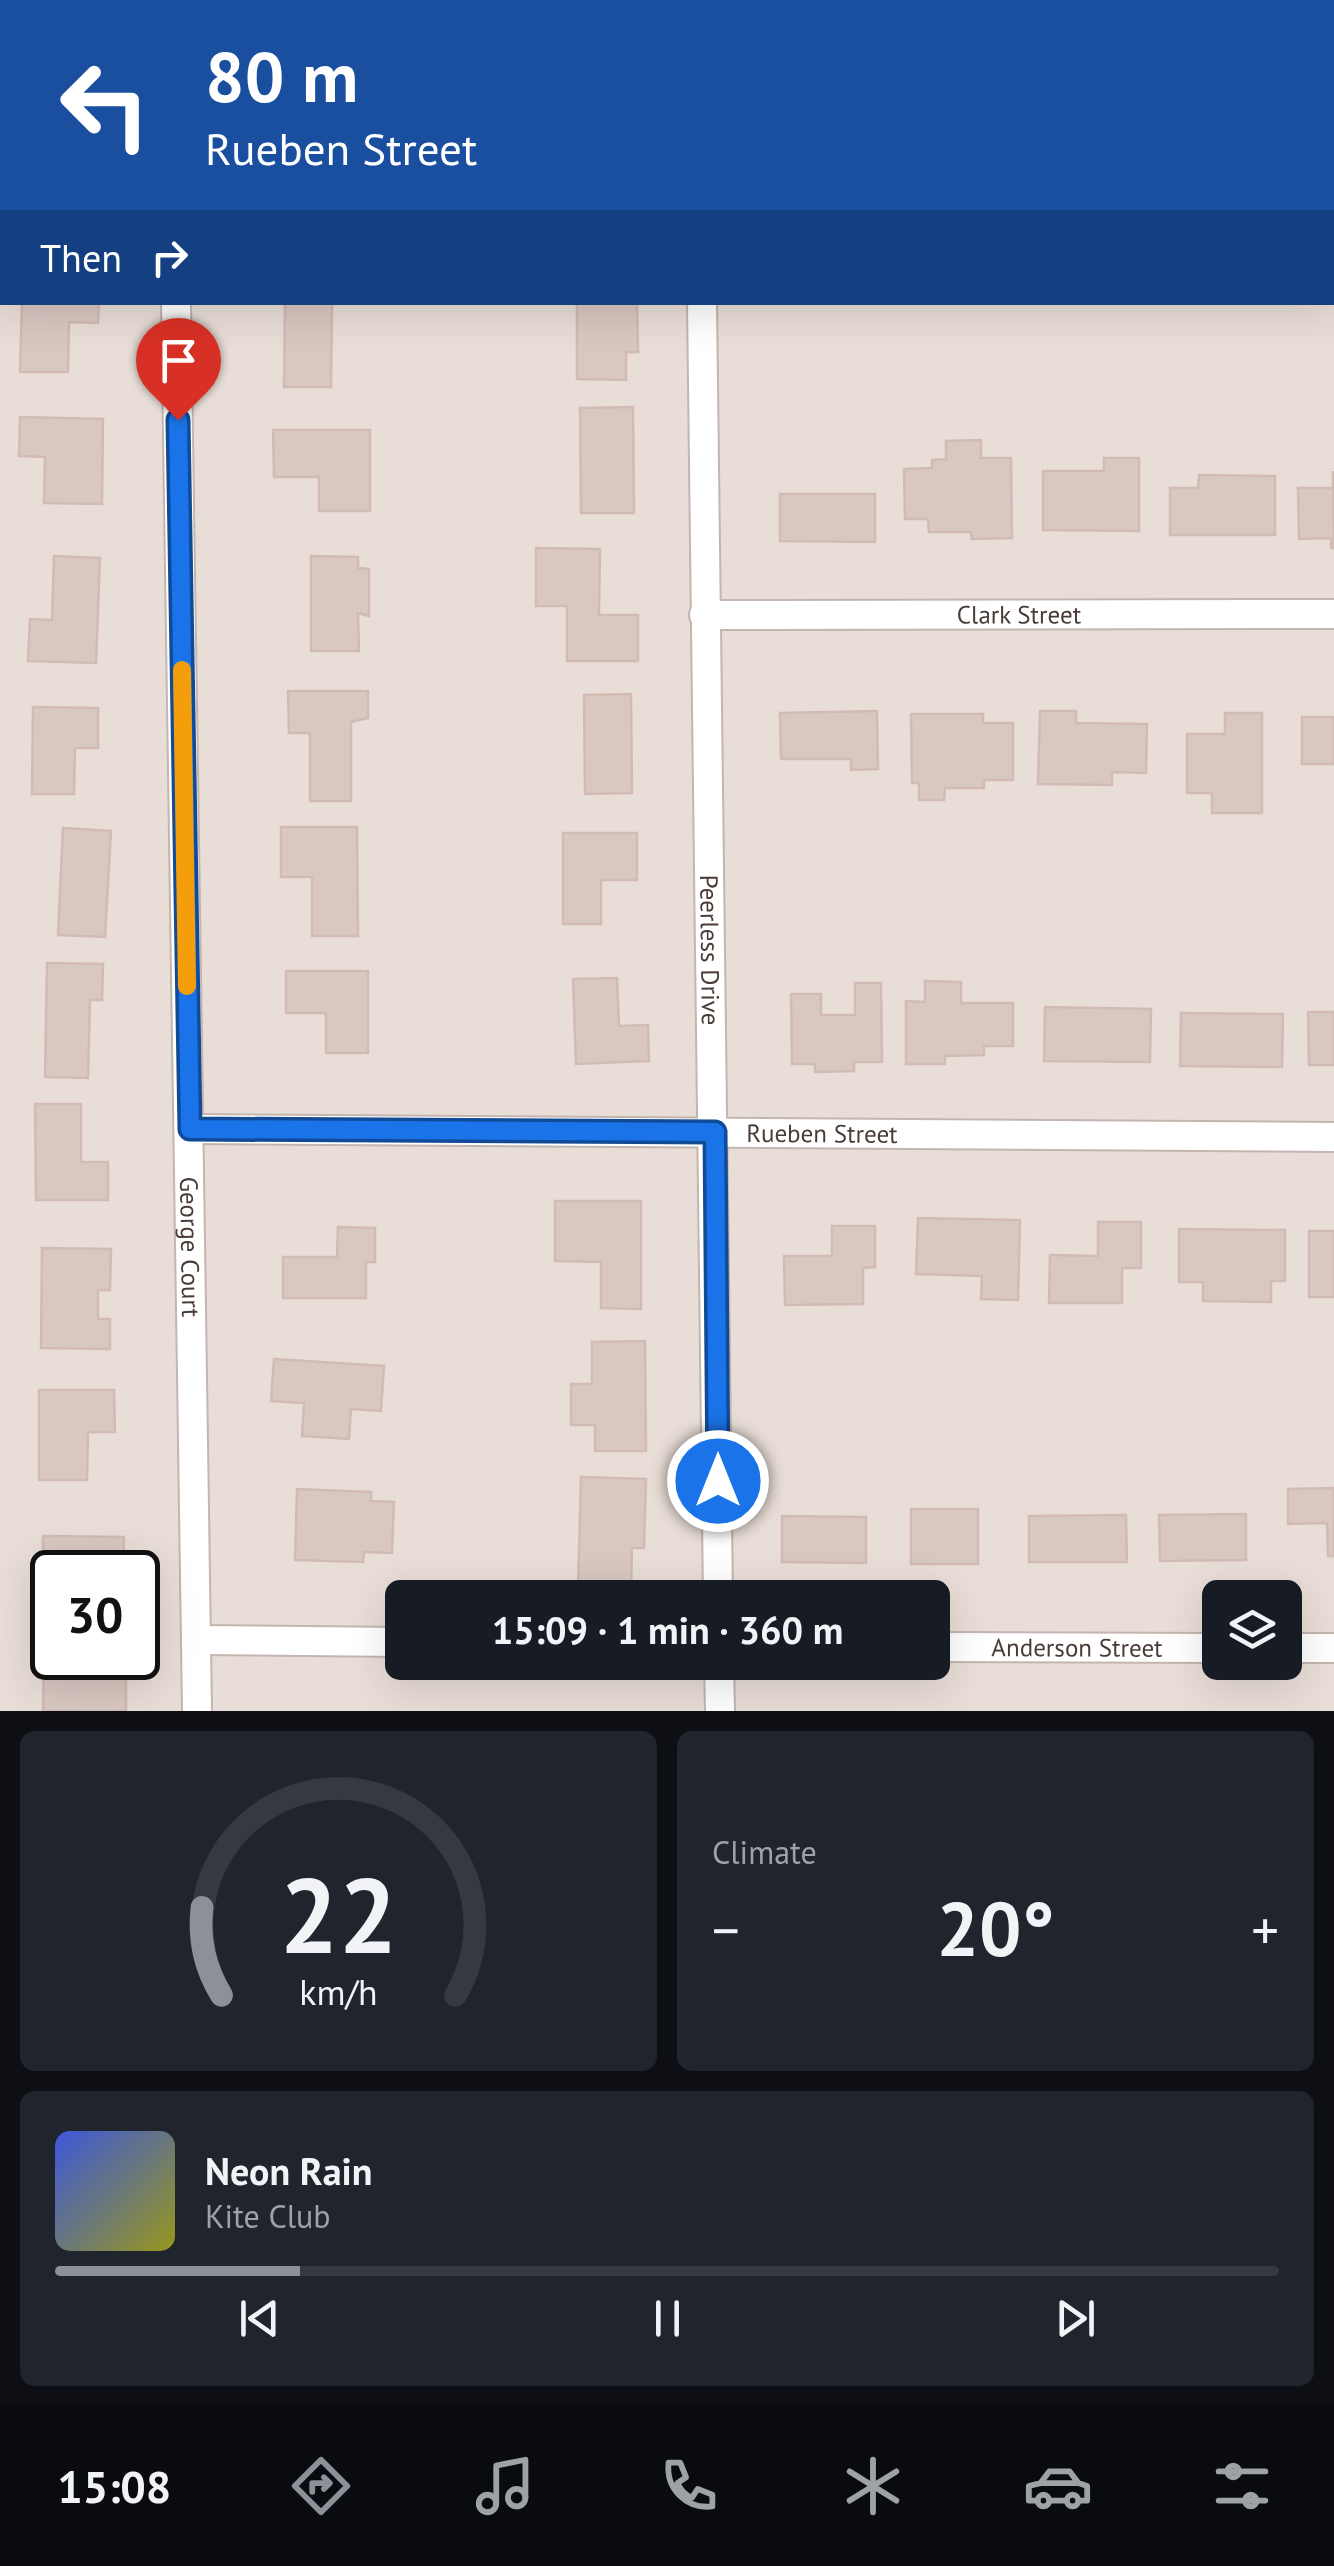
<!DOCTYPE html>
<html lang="en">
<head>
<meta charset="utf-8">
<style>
  body { margin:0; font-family:"PT Sans",sans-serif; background:#20242c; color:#f1f3f6; height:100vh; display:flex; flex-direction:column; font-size:38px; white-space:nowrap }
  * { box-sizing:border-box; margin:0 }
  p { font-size:32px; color:#9ea1a6 }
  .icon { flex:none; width:55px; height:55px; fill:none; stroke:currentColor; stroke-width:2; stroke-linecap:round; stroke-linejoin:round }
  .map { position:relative; height:1711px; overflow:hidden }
  .side { display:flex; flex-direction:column; gap:20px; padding:20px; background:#0d0f14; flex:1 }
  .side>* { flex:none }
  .hud { position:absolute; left:0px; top:0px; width:1335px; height:305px; box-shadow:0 10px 40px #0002; background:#1a4fa0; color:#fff; overflow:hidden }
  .fabs { position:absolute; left:1202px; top:1580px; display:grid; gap:20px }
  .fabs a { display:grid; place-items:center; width:100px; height:100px; border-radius:15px; background:#171b24; box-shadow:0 10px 40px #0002; font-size:50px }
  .speed { position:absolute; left:30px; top:1550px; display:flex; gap:20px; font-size:50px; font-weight:700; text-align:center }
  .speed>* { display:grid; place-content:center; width:130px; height:130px; border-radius:50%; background:#171b24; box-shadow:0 10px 40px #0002; line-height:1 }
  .speed .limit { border:5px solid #111; border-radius:15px; background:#fff; color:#111 }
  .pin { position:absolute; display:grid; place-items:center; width:85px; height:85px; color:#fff; margin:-102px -42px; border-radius:50% 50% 50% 0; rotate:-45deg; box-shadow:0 0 10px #0007 }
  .pin .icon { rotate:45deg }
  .me { position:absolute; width:110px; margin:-55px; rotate:0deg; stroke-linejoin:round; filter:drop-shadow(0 0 8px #0008) }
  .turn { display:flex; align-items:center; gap:35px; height:210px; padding:0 40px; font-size:45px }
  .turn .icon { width:130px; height:130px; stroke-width:2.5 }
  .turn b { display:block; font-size:70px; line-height:85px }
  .then { display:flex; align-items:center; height:95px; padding:0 40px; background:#0003; gap:20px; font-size:38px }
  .big { font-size:75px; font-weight:700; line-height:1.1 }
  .side .widget { flex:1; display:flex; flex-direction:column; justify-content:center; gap:15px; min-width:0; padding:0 35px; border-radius:15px; background:#20242c }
  .side .dial { align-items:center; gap:0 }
  .dial svg { height:260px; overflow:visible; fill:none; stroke:#363941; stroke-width:7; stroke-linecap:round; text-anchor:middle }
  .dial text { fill:#f1f3f6; stroke:none }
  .song { display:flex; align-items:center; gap:30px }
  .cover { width:120px; height:120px; border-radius:15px; background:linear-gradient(135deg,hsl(230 70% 55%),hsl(60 70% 35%)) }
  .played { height:10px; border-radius:5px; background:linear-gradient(90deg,#8c9099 20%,#363941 20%) }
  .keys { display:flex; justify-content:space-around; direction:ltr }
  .heat { display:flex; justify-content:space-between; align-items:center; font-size:55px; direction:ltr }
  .side .tiles { flex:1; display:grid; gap:20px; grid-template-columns:1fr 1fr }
  .widget:last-child { grid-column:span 2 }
  .trip { position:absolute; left:385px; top:1580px; width:565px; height:100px; border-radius:15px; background:#171b24; box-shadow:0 10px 40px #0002; font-weight:700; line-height:100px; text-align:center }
  .tabs { display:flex; height:160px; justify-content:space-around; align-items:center; background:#090b0e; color:#9ea1a6 }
  .tabs .icon { width:70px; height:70px }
  .tabs .active { color:#8c9099 }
  .tabs b { font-size:45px; color:#f1f3f6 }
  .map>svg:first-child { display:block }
  .residential { fill:#e9ded7; fill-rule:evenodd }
  .building { fill:#d9c8c2; stroke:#d1bbb2; stroke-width:2.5 }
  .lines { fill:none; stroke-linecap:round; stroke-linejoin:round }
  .minor-casing { stroke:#c3b5af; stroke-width:32 }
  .minor { stroke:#fff; stroke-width:28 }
  .route-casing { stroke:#114b97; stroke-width:25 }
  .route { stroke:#1a73e8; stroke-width:18 }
  .slow { stroke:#f59e0b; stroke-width:18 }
  .labels { text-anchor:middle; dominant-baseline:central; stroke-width:8; stroke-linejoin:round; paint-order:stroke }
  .street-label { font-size:25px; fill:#493c37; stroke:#fff }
</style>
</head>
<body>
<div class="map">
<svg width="1334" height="1711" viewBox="0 0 1334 1711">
  <rect width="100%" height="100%" fill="#f5eee9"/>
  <path class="residential" d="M 0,0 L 1334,0 L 1334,1711 L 0,1711 ZM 2,2 L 1332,2 L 1332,302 L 2,302 ZM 52,1572 L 138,1572 L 138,1658 L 52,1658 ZM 402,1598 L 932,1598 L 932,1662 L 402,1662 ZM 1220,1598 L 1285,1598 L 1285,1662 L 1220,1662 Z"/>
  <g class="building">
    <rect x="46" y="0" width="45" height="2"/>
    <rect x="828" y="0" width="41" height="2"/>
    <rect x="1029" y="0" width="104" height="2"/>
    <rect x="1212" y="0" width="39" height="2"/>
    <polygon points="1288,0 1334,0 1334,18 1332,2"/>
    <polygon points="22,302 99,302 98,323 69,322 68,372 20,372"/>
    <polygon points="285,302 332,302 331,387 284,387"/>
    <polygon points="577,302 637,304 638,352 626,352 626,380 577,379"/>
    <polygon points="633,407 634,513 581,513 580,408"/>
    <polygon points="20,417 103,419 102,504 44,503 45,457 19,456"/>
    <polygon points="273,430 370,430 370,511 319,511 319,477 274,477"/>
    <polygon points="981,440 981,458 1011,458 1012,538 972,539 971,532 929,532 928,519 905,519 904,469 932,468 932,460 946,459 946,441"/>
    <polygon points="1104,458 1139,458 1139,531 1043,530 1043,471 1104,471"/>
    <polygon points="1333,471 1334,548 1331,548 1331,538 1299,539 1298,488 1333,488"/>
    <polygon points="1199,475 1275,476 1275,535 1170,535 1170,488 1198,488"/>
    <polygon points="780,494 875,494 875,542 780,541"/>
    <polygon points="536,548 600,549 599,615 638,615 638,661 567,661 567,606 536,606"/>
    <polygon points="54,556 100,558 96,663 28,661 30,619 52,620"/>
    <polygon points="311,556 358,557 358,568 369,569 369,616 358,613 359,651 311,651"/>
    <polygon points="288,691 368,691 368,718 351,722 351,801 310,801 310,733 289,733"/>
    <polygon points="631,694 632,793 585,794 584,695"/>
    <polygon points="33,707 98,708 98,748 75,748 74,794 32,794"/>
    <polygon points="877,711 878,769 851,770 851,759 781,759 780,713"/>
    <polygon points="1040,711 1076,711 1076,723 1147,724 1146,773 1112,772 1112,785 1038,784"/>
    <polygon points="1225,713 1262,713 1262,813 1212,813 1212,793 1187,793 1187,734 1225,734"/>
    <polygon points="911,714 983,714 983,723 1013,723 1013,780 984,780 984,788 945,788 944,800 919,800 919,783 912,783"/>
    <rect x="1302" y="717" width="32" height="47"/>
    <polygon points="281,827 357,827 358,936 312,936 312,877 281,877"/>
    <polygon points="63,828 111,831 105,937 58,935"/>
    <polygon points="563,833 637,833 637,880 601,880 601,924 563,924"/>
    <polygon points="47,963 103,964 102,1000 90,1000 88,1078 45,1077"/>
    <polygon points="286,971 368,971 368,1053 326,1053 326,1013 286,1013"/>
    <polygon points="617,978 619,1026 648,1025 649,1061 576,1064 573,979"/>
    <polygon points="925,981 961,982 961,1003 1013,1003 1013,1046 984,1046 984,1055 945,1056 945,1064 906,1064 906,1001 925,1002"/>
    <polygon points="855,983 881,983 882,1062 854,1062 854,1071 815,1072 815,1064 792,1064 791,994 821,994 821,1015 855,1015"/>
    <polygon points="1045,1007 1151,1009 1150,1062 1044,1061"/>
    <polygon points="1308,1012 1334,1012 1334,1065 1309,1065"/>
    <polygon points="1181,1013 1283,1014 1282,1067 1180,1066"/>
    <polygon points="35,1104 81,1104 81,1162 108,1162 108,1200 36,1200"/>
    <polygon points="555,1201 641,1201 641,1309 601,1308 601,1262 555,1261"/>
    <polygon points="918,1218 1020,1220 1018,1300 981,1299 982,1276 916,1274"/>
    <polygon points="1098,1222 1141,1222 1141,1268 1122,1268 1122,1303 1049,1303 1050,1255 1098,1256"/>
    <polygon points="832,1226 875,1226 875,1267 863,1268 863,1304 785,1305 784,1256 832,1256"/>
    <polygon points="338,1227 375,1228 375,1262 366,1262 366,1298 283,1298 283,1257 337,1257"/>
    <polygon points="1179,1229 1285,1230 1285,1281 1271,1281 1271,1302 1203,1301 1203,1282 1179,1282"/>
    <rect x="1309" y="1231" width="25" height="66"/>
    <polygon points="42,1248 111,1249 110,1290 98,1290 98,1319 110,1319 110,1349 41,1348"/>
    <polygon points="645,1341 646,1451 595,1451 595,1425 571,1425 571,1384 592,1384 592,1342"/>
    <polygon points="274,1359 384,1366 381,1411 351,1409 349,1439 302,1436 304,1403 271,1401"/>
    <polygon points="39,1390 114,1390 115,1432 88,1432 87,1480 39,1480"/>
    <polygon points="581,1477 646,1479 644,1548 632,1548 631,1590 578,1589"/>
    <polygon points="1334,1488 1334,1556 1328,1556 1327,1523 1288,1524 1288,1489"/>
    <polygon points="297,1489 371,1492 371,1501 394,1502 392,1553 364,1552 363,1562 295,1560"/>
    <rect x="911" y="1509" width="67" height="55"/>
    <polygon points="1246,1514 1246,1560 1160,1561 1159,1515"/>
    <polygon points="1126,1515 1127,1562 1029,1562 1029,1516"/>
    <polygon points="782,1516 866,1517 866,1563 782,1562"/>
    <polygon points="43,1536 124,1537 123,1572 52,1572 52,1611 43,1611"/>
    <polygon points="44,1653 52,1653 52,1658 91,1658 91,1677 126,1678 126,1711 43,1711"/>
  </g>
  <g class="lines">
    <g class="minor-casing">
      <g id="minor">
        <polyline points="171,0 171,2"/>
        <polyline points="699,0 699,2"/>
        <polyline points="1332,91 1334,91"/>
        <path id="s1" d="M 176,302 L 197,1711"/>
        <path id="s2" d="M 702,302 L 718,1598"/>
        <path id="s3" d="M 704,615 L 1334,614"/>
        <path id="s4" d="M 190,1129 L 1334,1137"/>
        <polyline points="197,1640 402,1642"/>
        <path id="s5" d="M 932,1647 L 1220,1648"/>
        <polyline points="1285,1648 1334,1648"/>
        <polyline points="719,1662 720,1711"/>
      </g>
    </g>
    <use href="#minor" class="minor"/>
  </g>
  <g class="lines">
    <g class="route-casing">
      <polyline id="route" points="178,420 190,1129 715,1132 718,1481"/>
    </g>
    <use href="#route" class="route"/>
    <polyline class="slow" points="182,670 187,986"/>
  </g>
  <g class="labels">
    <g class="street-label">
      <text stroke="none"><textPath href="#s3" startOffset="315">Clark Street</textPath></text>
      <text stroke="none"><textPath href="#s2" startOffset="648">Peerless Drive</textPath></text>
      <text stroke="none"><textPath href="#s4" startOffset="632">Rueben Street</textPath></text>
      <text stroke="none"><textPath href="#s1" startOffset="945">George Court</textPath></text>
      <text stroke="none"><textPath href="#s5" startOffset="145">Anderson Street</textPath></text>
    </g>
  </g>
</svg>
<div class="fabs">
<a><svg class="icon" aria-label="layers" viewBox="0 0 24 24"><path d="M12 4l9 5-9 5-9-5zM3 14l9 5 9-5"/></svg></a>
</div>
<div class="speed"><div class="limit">30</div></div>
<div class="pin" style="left:178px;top:420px;background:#d93025"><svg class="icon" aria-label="arrive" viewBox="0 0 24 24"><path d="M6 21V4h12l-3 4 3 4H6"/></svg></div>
<svg class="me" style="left:718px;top:1481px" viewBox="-20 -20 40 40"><circle r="17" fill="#1a73e8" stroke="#fff" stroke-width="3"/><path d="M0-11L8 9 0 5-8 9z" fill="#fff"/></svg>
<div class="trip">15:09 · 1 min · 360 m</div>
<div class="hud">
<div class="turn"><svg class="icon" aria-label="left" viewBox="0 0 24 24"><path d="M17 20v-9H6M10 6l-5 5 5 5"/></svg><div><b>80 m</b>Rueben Street</div></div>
<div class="then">Then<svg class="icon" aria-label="right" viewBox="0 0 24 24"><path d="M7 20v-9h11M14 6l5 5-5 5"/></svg></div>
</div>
</div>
<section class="side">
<div class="tiles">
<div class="widget dial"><svg viewBox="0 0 100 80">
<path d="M14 69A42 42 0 1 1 86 69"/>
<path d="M14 69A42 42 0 0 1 8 42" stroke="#8c9099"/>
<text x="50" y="56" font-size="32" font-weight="700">22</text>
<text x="50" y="72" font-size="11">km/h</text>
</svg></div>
<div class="widget"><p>Climate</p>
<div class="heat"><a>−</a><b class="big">20°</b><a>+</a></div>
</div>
<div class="widget">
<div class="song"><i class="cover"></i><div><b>Neon Rain</b><p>Kite Club</p></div></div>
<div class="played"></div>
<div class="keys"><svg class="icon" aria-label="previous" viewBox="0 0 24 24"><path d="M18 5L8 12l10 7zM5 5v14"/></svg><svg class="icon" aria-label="pause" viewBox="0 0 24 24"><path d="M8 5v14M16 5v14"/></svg><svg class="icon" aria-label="next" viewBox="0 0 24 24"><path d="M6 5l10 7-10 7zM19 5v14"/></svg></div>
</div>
</div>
</section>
<nav class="tabs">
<b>15:08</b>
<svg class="icon active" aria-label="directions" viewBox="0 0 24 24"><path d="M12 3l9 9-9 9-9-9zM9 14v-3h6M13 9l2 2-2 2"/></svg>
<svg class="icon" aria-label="music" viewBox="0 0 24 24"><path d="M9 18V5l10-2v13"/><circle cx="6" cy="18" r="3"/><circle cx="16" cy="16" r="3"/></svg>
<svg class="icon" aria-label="phone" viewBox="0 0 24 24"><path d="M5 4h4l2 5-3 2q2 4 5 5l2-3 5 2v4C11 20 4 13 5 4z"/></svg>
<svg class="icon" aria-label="climate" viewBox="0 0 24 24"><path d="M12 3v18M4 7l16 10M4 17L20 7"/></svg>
<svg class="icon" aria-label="car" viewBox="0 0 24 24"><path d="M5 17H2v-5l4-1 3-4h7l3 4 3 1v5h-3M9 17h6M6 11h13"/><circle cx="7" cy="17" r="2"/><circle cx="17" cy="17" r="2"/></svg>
<svg class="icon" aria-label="filters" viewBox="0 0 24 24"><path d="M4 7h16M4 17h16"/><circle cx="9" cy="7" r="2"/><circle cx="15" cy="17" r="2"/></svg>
</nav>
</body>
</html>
